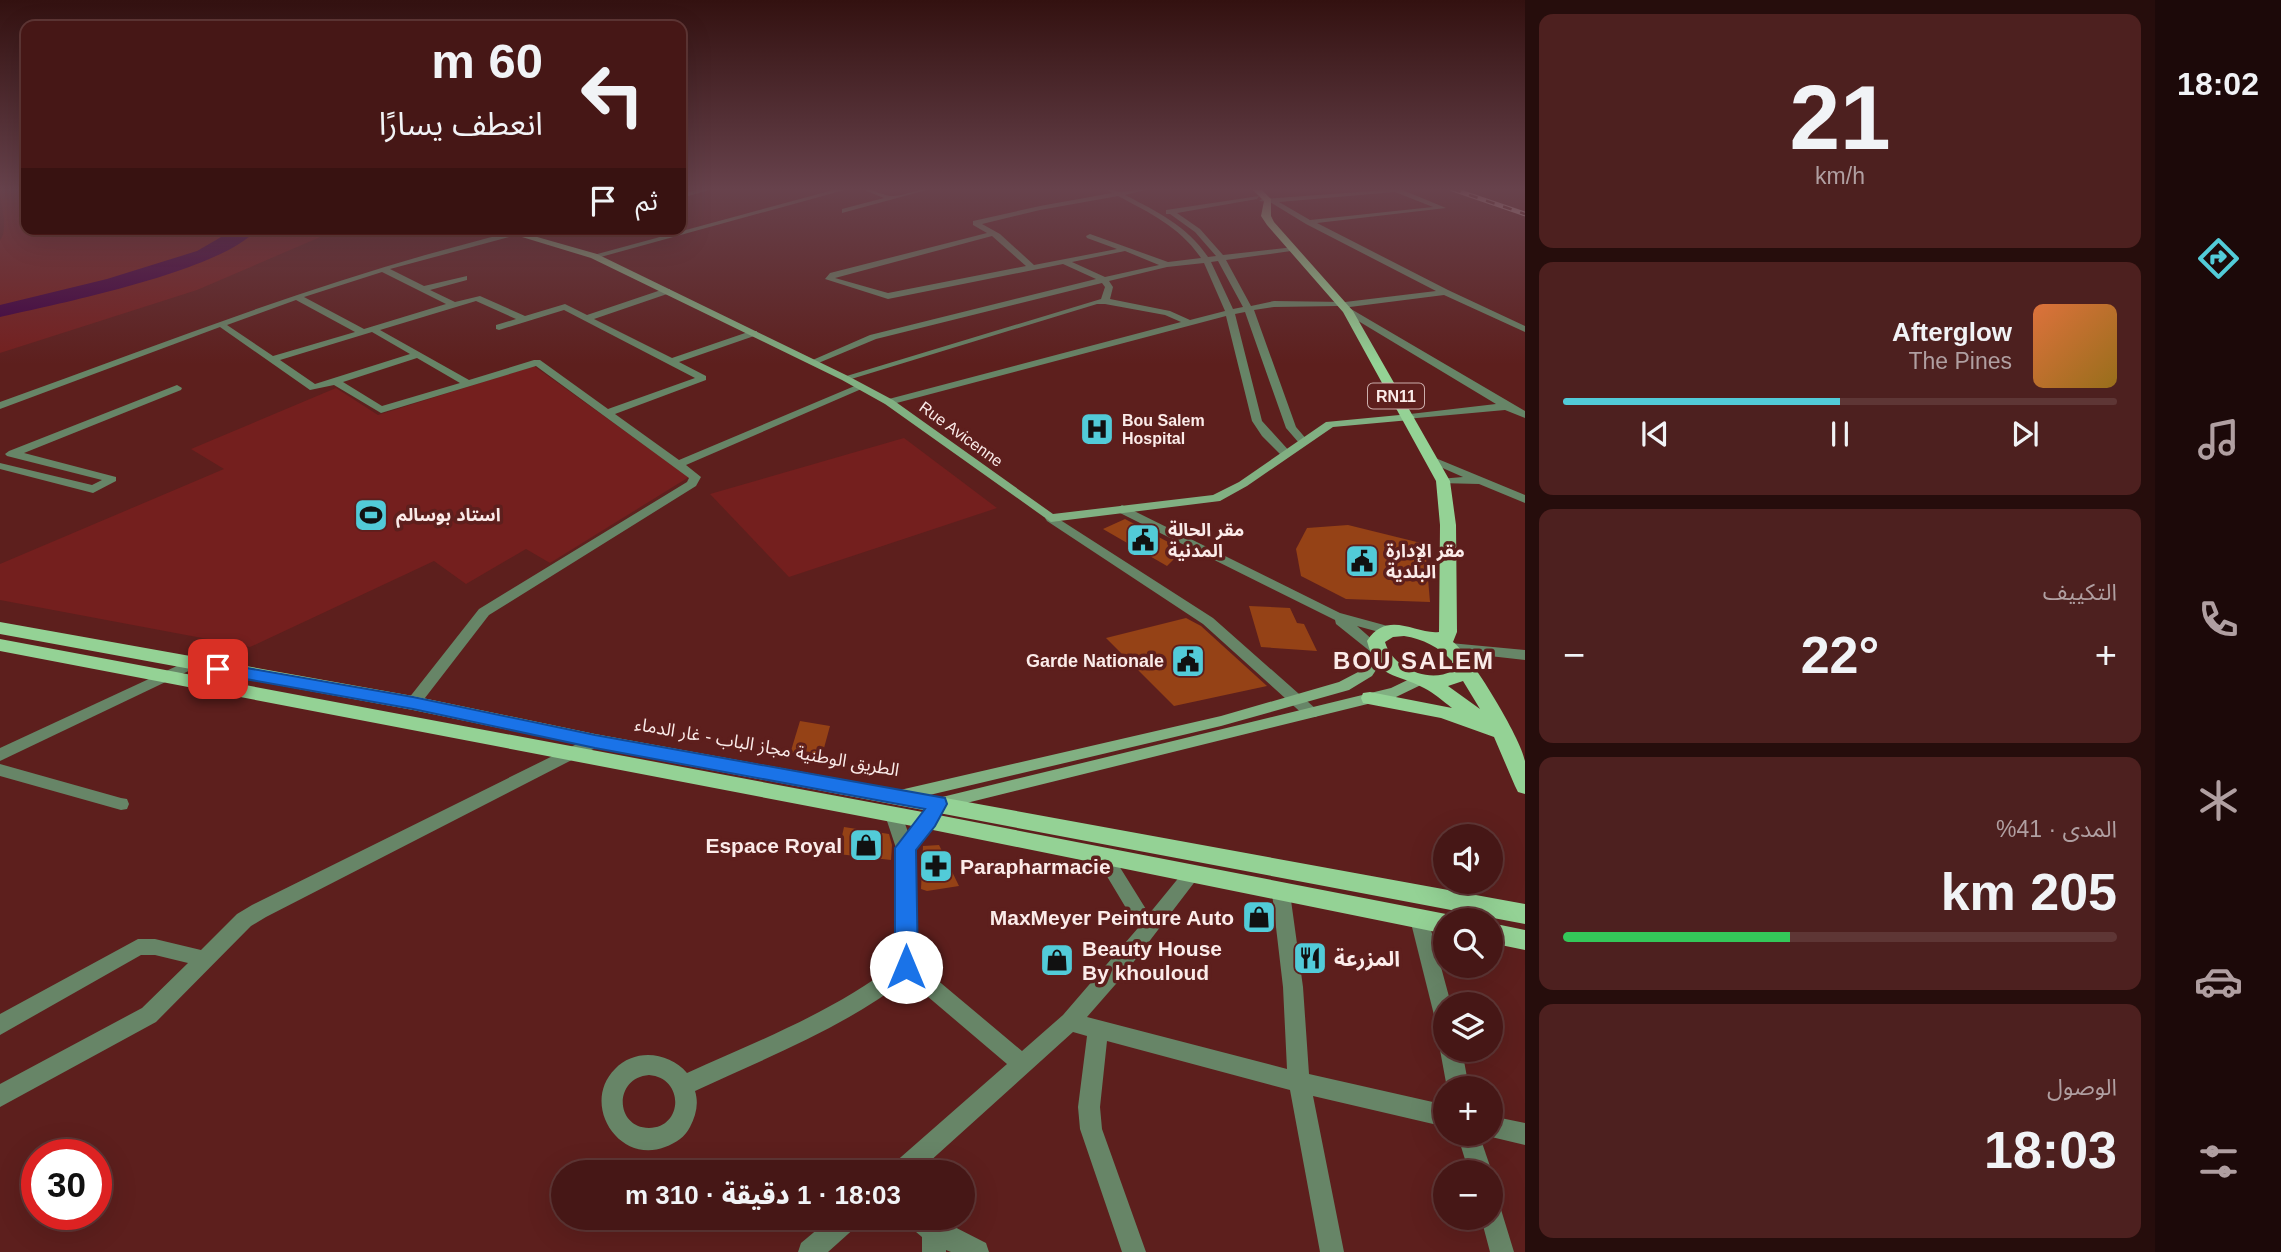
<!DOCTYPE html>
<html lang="ar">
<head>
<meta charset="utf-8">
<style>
  body { margin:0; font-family:Helvetica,"Noto Sans Arabic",sans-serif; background:#4d201f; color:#f1f3f6; direction:rtl; height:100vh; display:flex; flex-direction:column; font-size:26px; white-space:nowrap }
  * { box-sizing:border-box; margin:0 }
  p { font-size:23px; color:#b09fa1 }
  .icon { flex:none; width:38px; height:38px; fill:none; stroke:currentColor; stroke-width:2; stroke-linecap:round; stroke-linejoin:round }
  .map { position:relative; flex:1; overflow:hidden; direction:ltr }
  .side { display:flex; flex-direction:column; gap:14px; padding:14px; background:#260d0c; width:630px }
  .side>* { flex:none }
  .banner { position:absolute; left:21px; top:21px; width:665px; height:214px; border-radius:14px; box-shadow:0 7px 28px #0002,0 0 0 2px #5e3635; direction:rtl; background:#461716; color:#f1f3f6; overflow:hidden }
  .tools { position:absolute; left:1433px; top:824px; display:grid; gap:14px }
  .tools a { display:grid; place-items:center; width:70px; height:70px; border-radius:50%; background:#461716; box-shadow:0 7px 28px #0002,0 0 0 2px #5e3635; font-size:35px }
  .speed { position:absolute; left:21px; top:1139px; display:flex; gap:14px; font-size:35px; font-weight:700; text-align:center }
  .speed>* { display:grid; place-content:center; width:91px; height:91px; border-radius:50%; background:#461716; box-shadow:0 7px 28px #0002,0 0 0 2px #5e3635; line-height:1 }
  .speed .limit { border:10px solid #d22; background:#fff; color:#111 }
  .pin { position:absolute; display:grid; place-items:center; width:60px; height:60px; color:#fff; margin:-30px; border-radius:14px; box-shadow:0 4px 10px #0006 }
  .me { position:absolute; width:77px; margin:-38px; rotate:0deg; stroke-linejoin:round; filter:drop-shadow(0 0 5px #0008) }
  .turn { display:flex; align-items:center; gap:24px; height:147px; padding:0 28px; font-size:32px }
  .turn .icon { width:91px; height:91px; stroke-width:2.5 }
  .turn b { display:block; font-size:49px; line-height:60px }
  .then { display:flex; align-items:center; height:66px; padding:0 28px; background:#0003; gap:14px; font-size:26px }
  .big { font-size:52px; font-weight:800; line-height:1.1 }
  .side .card { flex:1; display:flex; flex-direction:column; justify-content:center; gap:10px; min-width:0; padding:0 24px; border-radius:14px; background:#4d201f }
  .side .dial { align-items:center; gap:0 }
  .dial b { font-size:91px; line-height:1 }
  .song { display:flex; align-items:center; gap:21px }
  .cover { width:84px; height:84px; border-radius:10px; background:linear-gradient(135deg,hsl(20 70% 55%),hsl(40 70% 35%)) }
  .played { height:7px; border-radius:4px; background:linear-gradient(90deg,#52cbd8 50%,#5e3635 50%) }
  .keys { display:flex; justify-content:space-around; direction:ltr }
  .heat { display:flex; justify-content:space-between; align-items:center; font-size:38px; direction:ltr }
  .charge { height:10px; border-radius:5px; background:linear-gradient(90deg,#34c759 41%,#5e3635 0) }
  .trip { position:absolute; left:551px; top:1160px; width:424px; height:70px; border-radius:35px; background:#461716; box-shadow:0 7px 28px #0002,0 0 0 2px #5e3635; font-weight:800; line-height:70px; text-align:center; direction:rtl }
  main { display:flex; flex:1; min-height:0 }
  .tab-bar { display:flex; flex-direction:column; width:126px; justify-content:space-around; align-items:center; background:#1c0909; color:#b09fa1 }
  .tab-bar .icon { width:49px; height:49px }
  .tab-bar .on { color:#52cbd8 }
  .tab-bar b { font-size:32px; color:#f1f3f6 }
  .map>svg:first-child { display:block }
  .green { fill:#741f1e }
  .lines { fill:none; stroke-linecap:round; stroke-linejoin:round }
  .river { fill:#3e0042; fill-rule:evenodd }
  .building { fill:#954216 }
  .street { fill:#678567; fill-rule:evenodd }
  .secondary { fill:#81b082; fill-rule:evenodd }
  .primary { fill:#94d295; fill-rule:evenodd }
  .rail-casing { stroke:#e3ccca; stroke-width:4.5 }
  .rail { stroke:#5d1f1d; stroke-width:2.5; stroke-dasharray:9; stroke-linecap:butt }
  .route { fill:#1a73e8; stroke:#114b97; stroke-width:2 }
  .labels { text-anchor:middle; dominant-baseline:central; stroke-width:7; stroke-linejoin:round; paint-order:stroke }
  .shield { fill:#5d1f1d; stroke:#ccaeac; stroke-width:2 }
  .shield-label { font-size:16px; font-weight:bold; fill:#fbebe9 }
  .far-poi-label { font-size:16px; font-weight:bold; fill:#fbebe9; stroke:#5d1f1d; text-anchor:start }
  .far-street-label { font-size:16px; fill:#fbebe9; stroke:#5d1f1d }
  .poi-label { font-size:18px; font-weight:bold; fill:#fbebe9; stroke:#5d1f1d; text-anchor:start }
  .street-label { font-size:18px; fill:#fbebe9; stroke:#5d1f1d }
  .near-poi-label { font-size:21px; font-weight:bold; fill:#fbebe9; stroke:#5d1f1d; text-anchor:start }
  .district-label { font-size:24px; font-weight:bold; letter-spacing:2px; fill:#fbebe9; stroke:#5d1f1d }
</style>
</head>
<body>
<main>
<nav class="tab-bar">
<b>18:02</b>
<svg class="icon on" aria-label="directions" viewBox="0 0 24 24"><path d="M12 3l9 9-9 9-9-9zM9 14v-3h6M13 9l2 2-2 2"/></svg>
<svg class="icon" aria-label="music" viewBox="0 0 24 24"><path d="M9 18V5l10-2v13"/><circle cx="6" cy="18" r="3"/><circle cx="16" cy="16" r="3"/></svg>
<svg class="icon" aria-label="phone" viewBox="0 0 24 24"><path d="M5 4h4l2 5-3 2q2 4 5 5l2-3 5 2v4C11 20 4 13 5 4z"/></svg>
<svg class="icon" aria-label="climate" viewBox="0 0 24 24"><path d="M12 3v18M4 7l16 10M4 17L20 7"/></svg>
<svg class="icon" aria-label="car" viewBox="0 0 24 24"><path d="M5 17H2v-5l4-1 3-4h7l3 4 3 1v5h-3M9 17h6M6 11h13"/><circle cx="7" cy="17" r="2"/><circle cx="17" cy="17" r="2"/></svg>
<svg class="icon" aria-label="filters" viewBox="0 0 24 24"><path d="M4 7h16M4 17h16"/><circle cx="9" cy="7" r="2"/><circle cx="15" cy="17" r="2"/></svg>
</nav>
<section class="side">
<div class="card dial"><b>21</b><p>km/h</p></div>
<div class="card">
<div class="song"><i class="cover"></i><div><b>Afterglow</b><p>The Pines</p></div></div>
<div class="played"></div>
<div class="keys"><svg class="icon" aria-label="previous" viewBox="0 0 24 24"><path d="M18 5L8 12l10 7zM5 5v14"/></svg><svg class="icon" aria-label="pause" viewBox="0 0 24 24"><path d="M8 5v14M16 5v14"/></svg><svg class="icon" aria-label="next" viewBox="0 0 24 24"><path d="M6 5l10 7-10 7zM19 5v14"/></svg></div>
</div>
<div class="card"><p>التكييف</p>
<div class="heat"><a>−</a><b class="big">22°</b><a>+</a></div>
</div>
<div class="card"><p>المدى · 41%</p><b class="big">205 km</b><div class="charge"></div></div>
<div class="card"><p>الوصول</p><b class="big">18:03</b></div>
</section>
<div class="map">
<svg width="1525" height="1252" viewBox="0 0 1525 1252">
  <rect width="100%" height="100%" fill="#5d1f1d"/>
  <g class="green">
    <path d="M 0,189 L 26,189 L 26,229 L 333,229 L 318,238 L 197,290 L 0,353 L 0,240 C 9,230 0,204 0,189 Z"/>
    <polygon points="534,366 689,477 550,563 526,549 466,584 434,561 250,647 0,600 0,564 224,469 191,449 336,388 378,415"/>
    <polygon points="904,438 997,508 789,577 710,494"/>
  </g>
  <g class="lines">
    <path class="river" d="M 235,229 L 257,229 C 222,271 57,304 0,317 L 0,305 L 107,279 L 197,251 Z"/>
  </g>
  <g class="building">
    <polygon points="1125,519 1183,550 1167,566 1103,529"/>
    <polygon points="1348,525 1425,544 1430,602 1346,599 1301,576 1296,549 1307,528"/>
    <polygon points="1249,606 1290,608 1297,623 1304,624 1317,651 1261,647"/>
    <polygon points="1186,618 1201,626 1267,686 1174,706 1106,638"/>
    <polygon points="800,721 830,726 821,759 790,754"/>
    <polygon points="844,827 889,834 892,845 891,860 838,854"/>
    <polygon points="939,845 959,886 927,891 921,889 923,846"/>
  </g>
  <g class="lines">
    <g class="street">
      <polygon points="701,189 713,189 681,198 681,194"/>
      <polygon points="837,189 848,189 597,258 590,256"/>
      <path d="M 862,189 C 872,189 880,194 890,196 C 902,197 917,189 930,189 L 842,213 L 842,209 L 884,198 Z"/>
      <path d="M 1107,189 L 1120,192 L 1149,189 L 1125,195 C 1158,212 1187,226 1208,257 L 1216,256 L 1195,232 L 1170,214 L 1166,214 L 1166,210 L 1259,196 L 1257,199 L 1177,213 L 1200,229 L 1223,255 L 1294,247 L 1295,249 L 1291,251 L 1226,260 L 1251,306 L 1274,301 L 1345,302 L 1436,291 L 1306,224 L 1270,202 L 1259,201 L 1262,199 L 1400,189 L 1446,208 L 1317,223 L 1448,290 L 1525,326 L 1525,332 L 1444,295 L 1342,308 L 1338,306 L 1274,307 L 1254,310 L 1296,427 L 1308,441 L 1303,444 L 1299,443 L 1286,428 L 1245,312 L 1235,314 L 1262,421 L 1292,454 L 1286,457 L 1282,456 L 1262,436 L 1252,421 L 1226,316 L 889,405 L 884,402 L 885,400 L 1181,322 L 1165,315 L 1105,304 L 1097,304 L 848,380 L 840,378 L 1101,299 L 1105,287 L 1102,283 L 876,339 L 816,364 L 808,362 L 870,335 L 1096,279 L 1063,264 L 888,299 L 825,279 L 830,273 L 987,233 L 973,225 L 973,221 L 1040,206 L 1112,193 ZM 1395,192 L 1433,207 L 1310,220 L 1279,202 ZM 1118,196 C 1150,213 1180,227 1201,258 L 1168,262 L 1090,234 L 1086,236 L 1087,238 L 1117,249 L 1034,265 L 1000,234 L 982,224 L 1040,210 ZM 992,236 L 1026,266 L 888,293 L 835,278 ZM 1125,251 L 1159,265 L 1105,277 L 1072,262 ZM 1218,261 L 1243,307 L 1233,309 L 1211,262 ZM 1204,263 L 1225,311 L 1190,320 L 1170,311 L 1110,299 L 1113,287 L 1109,281 L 1167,267 Z"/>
      <path d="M 524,229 L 539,229 L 390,269 L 424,286 L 467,276 L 467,280 L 430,290 L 455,302 L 480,296 L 525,316 L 565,304 L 587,315 L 664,289 L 670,289 L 670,293 L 594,319 L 672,358 L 751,331 L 757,331 L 757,335 L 679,362 L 706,376 L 706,380 L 615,414 L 679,460 L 857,385 L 866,387 L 686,465 L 701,477 L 696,486 L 489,615 L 418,707 L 408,707 L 405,703 L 479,609 L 687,482 L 689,478 L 536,366 L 381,413 L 334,385 L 310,390 L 220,327 L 0,409 L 0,402 C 174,339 343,272 524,229 ZM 382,272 L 446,304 L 364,329 L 304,297 ZM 296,300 L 355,332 L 273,356 L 227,325 ZM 476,301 L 516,319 L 496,325 L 496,329 L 499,330 L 564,310 L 695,378 L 608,409 L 540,360 L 534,360 L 469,380 L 380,330 ZM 372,332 L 410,354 L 315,384 L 280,360 ZM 417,358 L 460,383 L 382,406 L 343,382 Z"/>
      <polygon points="1345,309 1351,309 1525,411 1525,418 1505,410 1406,419 1406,415 1410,414 1496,404 1345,313"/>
      <polygon points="177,385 182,388 181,390 24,453 116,477 116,481 93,493 0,469 0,463 92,485 102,480 7,456 5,454 9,451"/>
      <polygon points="1433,457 1525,495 1525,503 1479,484 1439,483 1439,479 1463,477 1429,462 1429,458"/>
      <polygon points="1122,505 1340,613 1395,628 1397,631 1390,635 1357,626 1383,649 1376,654 1371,652 1336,624 1335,620 1118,512 1116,509"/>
      <polygon points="1051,514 1213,618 1316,709 1319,713 1316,717 1306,717 1203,624 1047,521 1045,518"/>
      <polygon points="1450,643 1525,650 1525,660 1445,651 1443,648"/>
      <polygon points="192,659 199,664 197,667 0,761 0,748"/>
      <polygon points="595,735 601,737 603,741 601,745 266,917 251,926 156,1022 0,1107 0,1084 142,1008 188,963 155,955 141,955 0,1035 0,1014 138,939 155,939 201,950 237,914 252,905"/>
      <polygon points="0,764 121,798 127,799 129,804 127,809 121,810 0,776"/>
      <path d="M 894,808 L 900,810 L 908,832 C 916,823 921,812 934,816 L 937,821 L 914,850 L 917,963 L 1022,1051 L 1063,1015 L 1138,928 L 1096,858 L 1099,853 L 1105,851 L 1111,853 L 1149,914 L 1185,870 L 1191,868 L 1197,870 L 1200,875 L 1122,977 L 1087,1017 L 1287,1069 L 1283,987 L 1272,893 L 1274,888 L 1281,885 L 1288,888 L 1290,893 L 1303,987 L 1309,1074 L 1446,1105 L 1446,1127 L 1313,1096 L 1344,1252 L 1320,1252 L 1290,1090 L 1107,1041 L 1100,1107 L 1102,1129 L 1146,1252 L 1122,1252 L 1080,1129 L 1078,1107 L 1087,1036 L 1073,1032 L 918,1172 L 890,1172 L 893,1164 L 1007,1064 L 907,979 C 843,1028 768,1057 695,1091 C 699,1104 696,1115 690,1127 C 685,1137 676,1143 665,1147 C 619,1165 580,1104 615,1069 C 635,1048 669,1052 687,1073 C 760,1040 833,1012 897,963 L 896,848 L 885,815 L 888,810 ZM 649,1075 C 685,1078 683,1128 649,1128 C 615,1128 613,1078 649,1075 Z"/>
      <polygon points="1419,911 1426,913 1428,919 1451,1004 1446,1004 1446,1032 1439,1030 1436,1023 1410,919 1412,913"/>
      <polygon points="1446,1042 1446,1050 1462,1050 1469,1088 1447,1088 1440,1050"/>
      <polygon points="1491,1116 1525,1123 1525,1145 1483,1135 1491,1134"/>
      <polygon points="1457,1134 1479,1134 1492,1172 1491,1173 1469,1172"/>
      <polygon points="1491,1199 1499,1203 1514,1252 1490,1252 1481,1218 1491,1218"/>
      <polygon points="831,1218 861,1218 857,1226 828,1252 798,1252 801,1243"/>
      <polygon points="905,1218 937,1218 986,1243 989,1252 951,1252 946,1250 946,1252 922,1252 922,1237 909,1226"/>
    </g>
    <g class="secondary">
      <polygon points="496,229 509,229 597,254 848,376 893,400 1053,514 1213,495 1239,482 1326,422 1410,414 1415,417 1410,420 1333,427 1247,486 1220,501 1051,522 885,404 842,380 591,258"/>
      <polygon points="1379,650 1386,655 1372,676 1349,690 1221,726 900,802 894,800 892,796 894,792 900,790 1221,716 1339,682 1362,670 1374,652"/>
      <polygon points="1420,674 1427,679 1425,683 1396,697 938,810 932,809 930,804 932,799 938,798 1391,688"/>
    </g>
    <g class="primary">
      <path d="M 1252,189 L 1261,189 L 1271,199 L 1271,216 L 1274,222 L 1353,311 L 1450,481 L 1456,525 L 1457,632 L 1453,642 C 1470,654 1521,738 1525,761 C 1525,771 1525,783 1525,794 L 1518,792 L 1515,786 L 1494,737 L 1441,718 L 1363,703 L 1361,698 L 1363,693 L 1370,692 L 1452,708 C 1443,701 1434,693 1424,688 C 1397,673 1377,680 1367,641 C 1388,609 1416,635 1439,632 L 1440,525 L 1436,481 L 1343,312 L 1267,225 L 1261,216 L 1264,201 ZM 1404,636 C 1423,639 1439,647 1452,661 L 1452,671 C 1428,684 1392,667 1385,642 L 1393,637 ZM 1463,681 L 1480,709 L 1448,686 Z"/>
      <polygon points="0,622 413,696 595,734 1525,904 1525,924 595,748 413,710 0,634"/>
      <polygon points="0,639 928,813 1446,914 1456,920 1446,920 1446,934 928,829 0,651"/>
      <polygon points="1491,923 1525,930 1525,950 1491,943"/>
    </g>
    <g class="rail-casing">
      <polyline id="rail" points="1452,189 1525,214"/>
    </g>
    <use href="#rail" class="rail"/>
  </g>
  <linearGradient id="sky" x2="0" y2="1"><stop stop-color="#331110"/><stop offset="0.52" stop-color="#67424c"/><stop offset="1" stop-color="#67424c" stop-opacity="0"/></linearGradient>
  <rect width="1525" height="364" fill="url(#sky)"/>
  <polygon class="route" points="218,663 413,697 595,735 945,798 947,804 935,826 916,850 918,967 914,974 906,977 899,974 895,967 895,848 925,809 595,748 413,709 212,673 210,669"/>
  <defs>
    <g id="hospital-square" transform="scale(1.75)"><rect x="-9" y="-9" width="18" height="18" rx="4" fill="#52cbd8" stroke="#5d1f1d"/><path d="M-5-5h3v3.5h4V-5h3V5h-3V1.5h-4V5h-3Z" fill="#111"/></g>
    <g id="stadium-square" transform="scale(1.75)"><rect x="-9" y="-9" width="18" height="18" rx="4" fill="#52cbd8" stroke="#5d1f1d"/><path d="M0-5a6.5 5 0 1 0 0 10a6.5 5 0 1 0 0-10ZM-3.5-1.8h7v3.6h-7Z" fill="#111"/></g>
    <g id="civic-square" transform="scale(1.75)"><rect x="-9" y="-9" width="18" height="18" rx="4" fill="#52cbd8" stroke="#5d1f1d"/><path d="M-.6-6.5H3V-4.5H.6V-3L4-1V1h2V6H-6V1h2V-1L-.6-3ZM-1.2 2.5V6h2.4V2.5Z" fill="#111"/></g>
    <g id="shop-square" transform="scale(1.75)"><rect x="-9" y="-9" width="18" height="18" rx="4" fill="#52cbd8" stroke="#5d1f1d"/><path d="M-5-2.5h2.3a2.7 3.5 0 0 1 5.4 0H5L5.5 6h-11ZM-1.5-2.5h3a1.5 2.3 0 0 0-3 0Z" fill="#111"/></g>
    <g id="pharmacy-square" transform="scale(1.75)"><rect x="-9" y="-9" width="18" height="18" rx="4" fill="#52cbd8" stroke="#5d1f1d"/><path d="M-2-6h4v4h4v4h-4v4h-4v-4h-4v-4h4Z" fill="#111"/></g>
    <g id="restaurant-square" transform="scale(1.75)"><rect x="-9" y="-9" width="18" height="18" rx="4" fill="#52cbd8" stroke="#5d1f1d"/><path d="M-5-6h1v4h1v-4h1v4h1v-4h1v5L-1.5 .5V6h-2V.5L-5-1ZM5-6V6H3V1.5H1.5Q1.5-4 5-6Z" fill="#111"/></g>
  </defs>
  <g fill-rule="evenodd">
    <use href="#hospital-square" x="1097" y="429"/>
    <use href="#stadium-square" x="371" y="515"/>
    <use href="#civic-square" x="1143" y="540"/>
    <use href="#civic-square" x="1362" y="561"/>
    <use href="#civic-square" x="1188" y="661"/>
    <use href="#shop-square" x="866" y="845"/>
    <use href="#pharmacy-square" x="936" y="866"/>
    <use href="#shop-square" x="1259" y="917"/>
    <use href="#restaurant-square" x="1310" y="958"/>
    <use href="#shop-square" x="1057" y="960"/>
  </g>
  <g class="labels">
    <rect class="shield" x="1368" y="383.5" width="56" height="25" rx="5"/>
    <g class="shield-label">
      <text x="1396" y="396">RN11</text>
    </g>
    <g class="far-poi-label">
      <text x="1122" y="420">Bou Salem<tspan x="1122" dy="18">Hospital</tspan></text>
    </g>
    <g class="far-street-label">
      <text transform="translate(961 434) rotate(36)">Rue Avicenne</text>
    </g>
    <g class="poi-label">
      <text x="396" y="515">استاد بوسالم</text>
      <text x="1168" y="530">مقر الحالة<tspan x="1168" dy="21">المدنية</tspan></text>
      <text x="1386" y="551">مقر الإدارة<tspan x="1386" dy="21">البلدية</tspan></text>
      <text x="1164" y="661" text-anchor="end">Garde Nationale</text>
    </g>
    <g class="street-label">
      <text transform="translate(767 747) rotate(10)">الطريق الوطنية مجاز الباب - غار الدماء</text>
    </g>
    <g class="near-poi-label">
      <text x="842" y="845" text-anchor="end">Espace Royal</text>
      <text x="960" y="866">Parapharmacie</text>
      <text x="1234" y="917" text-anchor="end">MaxMeyer Peinture Auto</text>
      <text x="1082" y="948">Beauty House<tspan x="1082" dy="24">By khouloud</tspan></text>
      <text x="1334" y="958">المزرعة</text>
    </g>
    <g class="district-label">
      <text x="1414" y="660">BOU SALEM</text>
    </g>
  </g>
</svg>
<div class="tools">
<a><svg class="icon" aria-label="sound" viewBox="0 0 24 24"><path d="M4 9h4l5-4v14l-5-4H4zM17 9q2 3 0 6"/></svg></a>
<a><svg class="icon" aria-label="search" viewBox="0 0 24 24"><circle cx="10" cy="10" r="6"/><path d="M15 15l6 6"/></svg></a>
<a><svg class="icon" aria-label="layers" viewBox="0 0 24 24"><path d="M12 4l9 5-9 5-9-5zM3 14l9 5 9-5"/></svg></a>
<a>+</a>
<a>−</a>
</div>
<div class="speed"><div class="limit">30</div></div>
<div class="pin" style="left:218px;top:669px;background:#d93025"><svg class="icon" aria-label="arrive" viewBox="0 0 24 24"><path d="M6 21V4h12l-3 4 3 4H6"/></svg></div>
<svg class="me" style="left:906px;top:967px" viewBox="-20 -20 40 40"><circle r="19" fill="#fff"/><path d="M0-13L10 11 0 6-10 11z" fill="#1a73e8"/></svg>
<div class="trip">18:03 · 1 دقيقة · 310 m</div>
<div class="banner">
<div class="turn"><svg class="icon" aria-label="left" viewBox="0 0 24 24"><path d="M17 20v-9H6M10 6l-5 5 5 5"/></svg><div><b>60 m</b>انعطف يسارًا</div></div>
<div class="then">ثم<svg class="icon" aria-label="arrive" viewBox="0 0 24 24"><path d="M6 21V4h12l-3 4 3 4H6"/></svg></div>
</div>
</div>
</main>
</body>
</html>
